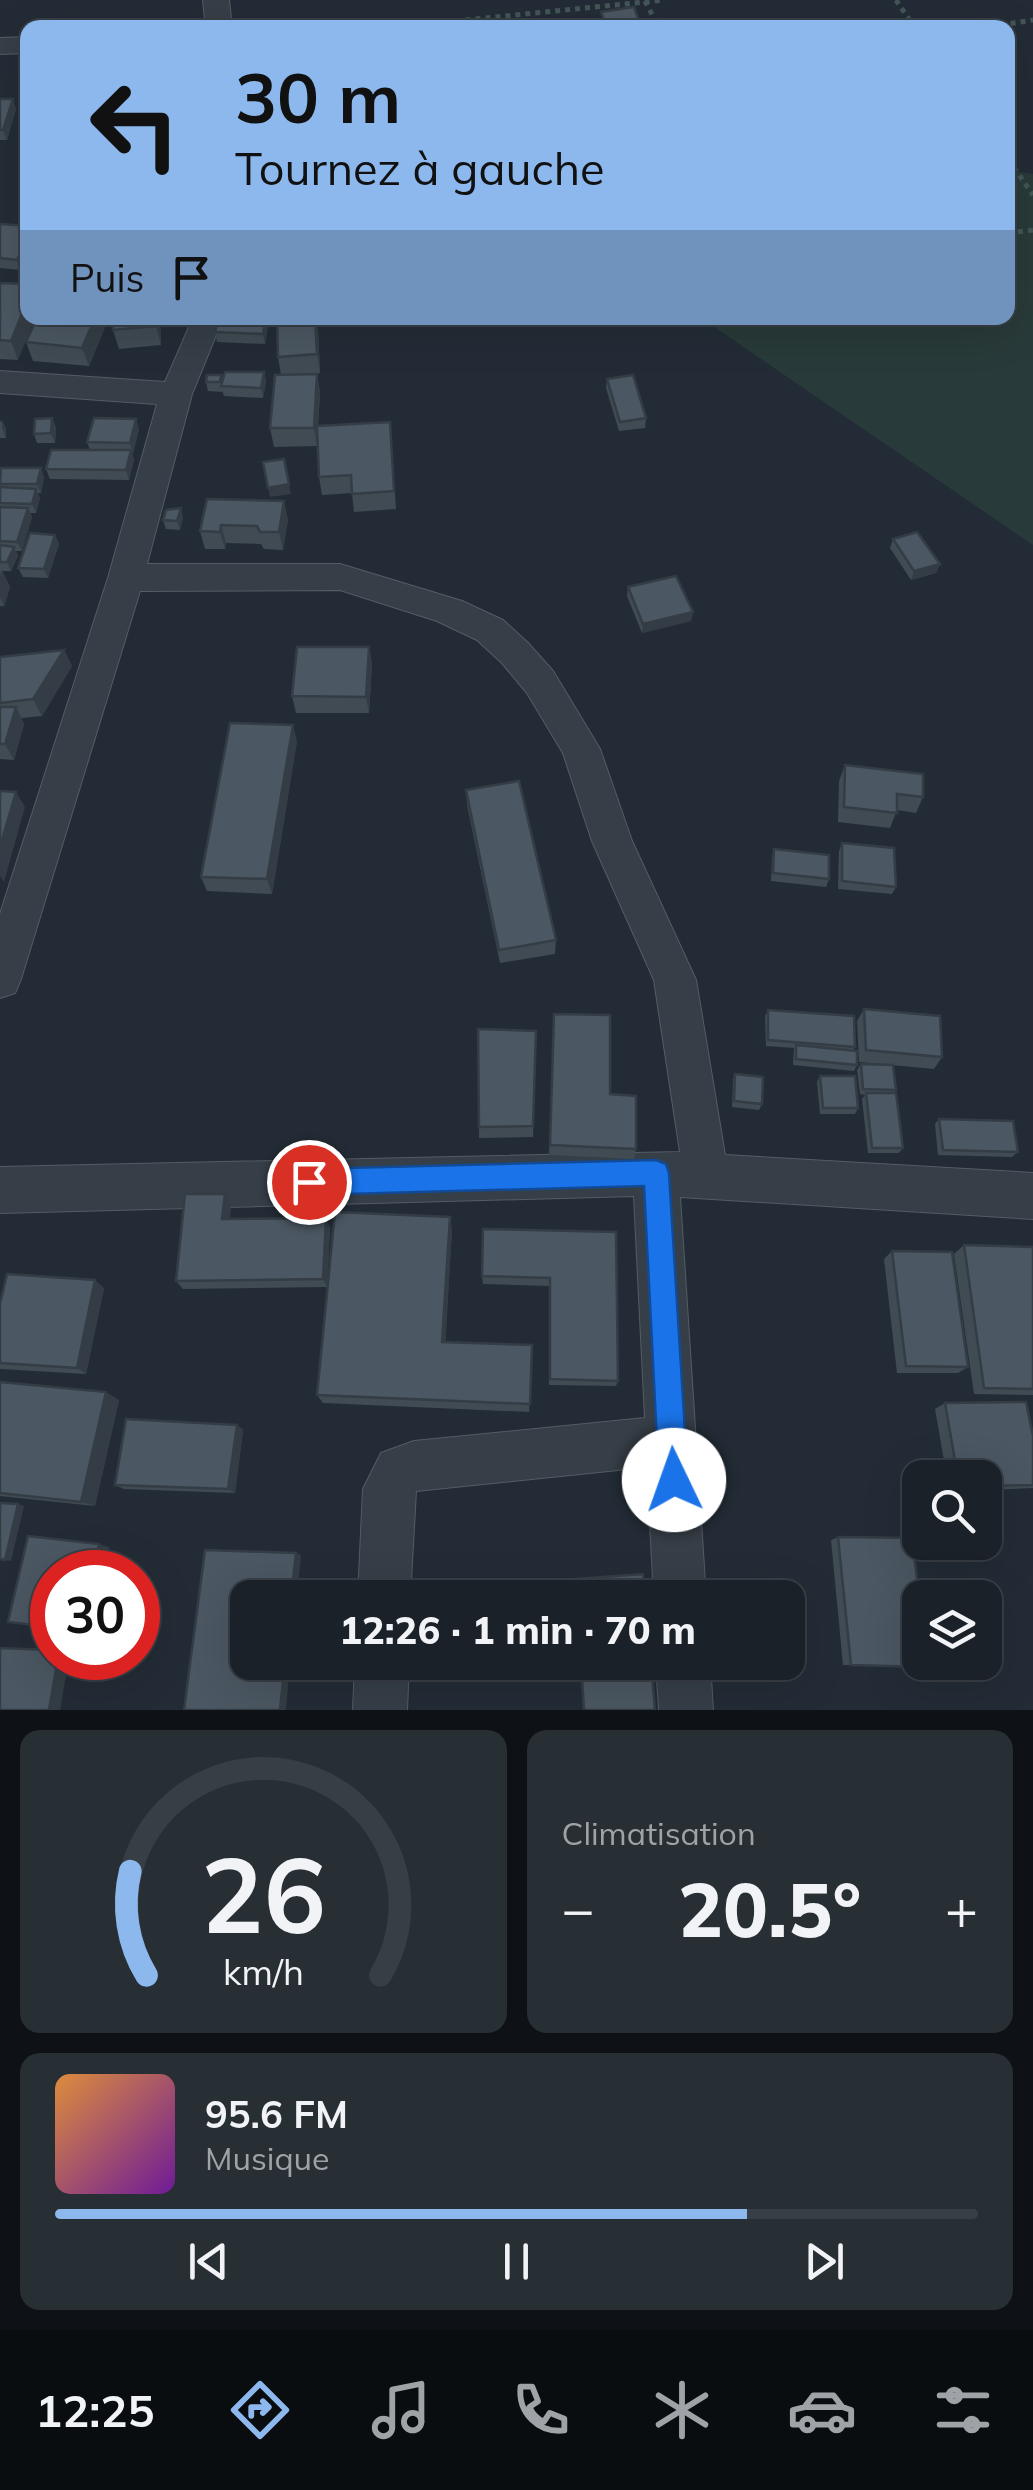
<!DOCTYPE html>
<html lang="fr">
<head>
<meta charset="utf-8">
<style>
  body { margin:0; font-family:Mulish,sans-serif; background:#272e34; color:#f1f3f6; height:100vh; display:flex; flex-direction:column; font-size:38px; white-space:nowrap }
  * { box-sizing:border-box; margin:0 }
  p { font-size:32px; color:#9fa3a8 }
  .icon { flex:none; width:55px; height:55px; fill:none; stroke:currentColor; stroke-width:2; stroke-linecap:round; stroke-linejoin:round }
  .map { position:relative; height:1710px; overflow:hidden }
  .sheet { display:flex; flex-direction:column; gap:20px; padding:20px; background:#0e1216; flex:1 }
  .sheet>* { flex:none }
  .top-card { position:absolute; left:20px; top:20px; width:995px; height:305px; border-radius:20px; box-shadow:0 10px 40px #0002,0 0 0 2px #383e45; background:#8cb8ed; color:#111; overflow:hidden }
  .buttons { position:absolute; left:902px; top:1460px; display:grid; gap:20px }
  .buttons a { display:grid; place-items:center; width:100px; height:100px; border-radius:20px; background:#1a2128; box-shadow:0 10px 40px #0002,0 0 0 2px #383e45; font-size:50px }
  .speed { position:absolute; left:30px; top:1550px; display:flex; gap:20px; font-size:50px; font-weight:700; text-align:center }
  .speed>* { display:grid; place-content:center; width:130px; height:130px; border-radius:50%; background:#1a2128; box-shadow:0 10px 40px #0002,0 0 0 2px #383e45; line-height:1 }
  .speed .limit { border:15px solid #d22; background:#fff; color:#111 }
  .pin { position:absolute; display:grid; place-items:center; width:85px; height:85px; color:#fff; margin:-42px; border:5px solid #fff; border-radius:50%; box-shadow:0 2px 10px #0007 }
  .me { position:absolute; width:110px; margin:-55px; rotate:357deg; stroke-linejoin:round; filter:drop-shadow(0 0 8px #0008) }
  .turn { display:flex; align-items:center; gap:35px; height:210px; padding:0 50px; font-size:45px }
  .turn .icon { width:130px; height:130px; stroke-width:2.5 }
  .turn b { display:block; font-size:70px; line-height:85px }
  .then { display:flex; align-items:center; height:95px; padding:0 50px; background:#0003; gap:20px; font-size:38px }
  .big { font-size:75px; font-weight:800; line-height:1.1 }
  .sheet .card { flex:1; display:flex; flex-direction:column; justify-content:center; gap:15px; min-width:0; padding:0 35px; border-radius:20px; background:#272e34 }
  .sheet .dial { align-items:center; gap:0 }
  .dial svg { height:260px; overflow:visible; fill:none; stroke:#383e45; stroke-width:7; stroke-linecap:round; text-anchor:middle }
  .dial text { fill:#f1f3f6; stroke:none }
  .song { display:flex; align-items:center; gap:30px }
  .cover { width:120px; height:120px; border-radius:15px; background:linear-gradient(135deg,hsl(30 70% 55%),hsl(280 70% 35%)) }
  .played { height:10px; border-radius:5px; background:linear-gradient(90deg,#8cb8ed 75%,#383e45 75%) }
  .keys { display:flex; justify-content:space-around; direction:ltr }
  .heat { display:flex; justify-content:space-between; align-items:center; font-size:55px; direction:ltr }
  .sheet .tiles { flex:1; display:grid; gap:20px; grid-template-columns:1fr 1fr }
  .card:last-child { grid-column:span 2 }
  .trip { position:absolute; left:230px; top:1580px; width:575px; height:100px; border-radius:20px; background:#1a2128; box-shadow:0 10px 40px #0002,0 0 0 2px #383e45; font-weight:800; line-height:100px; text-align:center }
  .tab-bar { display:flex; height:160px; justify-content:space-around; align-items:center; background:#0a0d10; color:#9fa3a8 }
  .tab-bar .icon { width:70px; height:70px }
  .tab-bar .selected { color:#8cb8ed }
  .tab-bar b { font-size:45px; color:#f1f3f6 }
  .map>svg:first-child { display:block }
  .green { fill:#283a39 }
  .lines { fill:none; stroke-linecap:round; stroke-linejoin:round }
  .street-casing { stroke:#545c64; stroke-width:2 }
  .path { stroke:#445557; stroke-width:5; stroke-dasharray:5 5; stroke-linecap:butt }
  .street { fill:#363e47; fill-rule:evenodd }
  .wall { fill:#404b54 }
  .shaded-wall { fill:#343d45 }
  .building { fill:#4b5762; stroke:#343d45; stroke-width:2.5 }
  .route { fill:#1a73e8; stroke:#114b97; stroke-width:2.5 }
</style>
</head>
<body>
<div class="map">
<svg width="1033" height="1710" viewBox="0 0 1033 1710">
  <rect width="100%" height="100%" fill="#232c36"/>
  <polygon class="green" points="1008,170 1033,174 1033,545 701,318 1008,318"/>
  <g class="lines">
    <g class="street-casing">
      <g id="street">
        <polygon points="203,0 229,0 232,28 206,28"/>
        <polygon points="28,37 28,53 0,54 0,38"/>
        <polygon points="193,318 223,318 192,394 147,564 340,564 462,601 503,620 528,643 553,671 600,749 632,841 696,980 725,1155 1033,1173 1033,1219 680,1197 706,1598 654,1598 647,1467 416,1491 410,1598 358,1598 363,1489 381,1453 414,1441 645,1418 634,1196 0,1213 0,1167 680,1152 654,980 592,841 563,753 527,693 502,663 477,640 437,621 340,590 140,591 21,979 15,993 0,998 0,914 108,578 157,404 0,393 0,371 165,382"/>
        <polygon points="355,1662 409,1662 407,1710 353,1710"/>
        <polygon points="656,1662 710,1662 713,1710 659,1710"/>
      </g>
    </g>
    <g class="path">
      <polyline points="896,0 915,28"/>
      <polyline points="645,1 659,28"/>
      <polyline points="386,28 664,0"/>
      <polyline points="981,28 1033,20"/>
      <polyline points="1008,159 1033,195"/>
      <polyline points="1008,233 1033,230"/>
    </g>
    <use href="#street" class="street"/>
  </g>
  <g class="wall">
    <polygon points="0,99 16,109 7,140 0,140"/>
    <polygon points="0,224 28,226 20,270 0,268"/>
    <polygon points="0,283 18,360 0,359"/>
    <polygon points="113,318 160,318 161,345 119,349 113,330"/>
    <polygon points="106,325 89,366 33,361 26,342"/>
    <polygon points="268,326 265,344 217,342 215,332"/>
    <polygon points="318,329 320,373 292,375 317,374 320,393 318,426 390,422 396,509 354,512 352,493 322,495 319,477 318,432 317,446 274,447 270,428 281,375 278,357"/>
    <polygon points="264,372 266,382 263,398 224,396 222,390 222,392 208,391 206,382 221,375 222,382"/>
    <polygon points="607,379 646,418 645,428 619,431 606,388"/>
    <polygon points="52,418 56,428 55,443 37,443 34,434"/>
    <polygon points="0,420 6,429 6,438 0,438"/>
    <polygon points="139,429 133,453 132,453 134,460 129,480 50,479 46,469 90,450 87,442"/>
    <polygon points="41,468 44,478 41,493 38,493 40,498 36,513 30,513 32,517 22,551 16,551 18,556 11,571 2,571 10,587 4,606 0,606 0,470"/>
    <polygon points="207,499 288,519 283,550 264,549 261,544 226,543 225,549 205,549 200,531"/>
    <polygon points="183,517 180,530 166,529 163,520"/>
    <polygon points="55,535 59,544 48,578 23,577 18,568"/>
    <polygon points="893,539 940,564 936,573 911,580 890,548"/>
    <polygon points="628,587 693,612 691,621 642,633 627,596"/>
    <polygon points="369,647 372,664 369,713 296,713 292,696"/>
    <polygon points="64,650 72,666 42,716 21,718 24,724 14,760 0,759 0,657"/>
    <polygon points="297,741 272,894 207,891 201,877"/>
    <polygon points="845,765 923,797 916,813 897,810 890,828 838,822 839,781"/>
    <polygon points="466,790 556,940 555,954 500,963 467,805"/>
    <polygon points="842,843 896,887 892,894 838,889 839,851"/>
    <polygon points="774,849 829,879 826,887 771,881 772,857"/>
    <polygon points="864,1009 942,1057 934,1069 859,1062 857,1021"/>
    <polygon points="768,1010 855,1047 853,1050 857,1065 854,1071 793,1065 794,1048 766,1046 765,1016"/>
    <polygon points="554,1014 610,1094 636,1149 634,1159 549,1155"/>
    <polygon points="536,1031 533,1137 479,1138 479,1127"/>
    <polygon points="861,1064 896,1090 894,1093 903,1148 899,1153 868,1153 862,1099 865,1095 860,1094 857,1070"/>
    <polygon points="735,1074 762,1104 759,1110 732,1107 733,1080"/>
    <polygon points="820,1076 858,1108 855,1114 820,1114 817,1082"/>
    <polygon points="939,1119 1018,1152 1012,1157 938,1155 935,1124"/>
    <polygon points="225,1194 231,1203 230,1219 330,1227 327,1287 452,1229 445,1342 532,1345 529,1412 323,1403 317,1395 327,1287 183,1289 176,1281"/>
    <polygon points="616,1232 618,1381 616,1386 549,1385 549,1286 483,1284 482,1276"/>
    <polygon points="964,1245 1033,1247 1033,1395 974,1394 954,1254"/>
    <polygon points="892,1251 968,1367 958,1373 897,1373 884,1259"/>
    <polygon points="104,1288 86,1374 0,1369 0,1304"/>
    <polygon points="0,1382 119,1400 95,1506 0,1496"/>
    <polygon points="945,1403 1033,1436 1033,1488 985,1490 985,1478 947,1478 935,1409"/>
    <polygon points="237,1425 243,1430 235,1493 124,1489 115,1485"/>
    <polygon points="838,1537 851,1665 843,1665 831,1540"/>
    <polygon points="580,1662 651,1662 655,1710 583,1710"/>
  </g>
  <g class="shaded-wall">
    <polygon points="13,99 16,109 7,140 3,130"/>
    <polygon points="28,237 28,254 20,270 17,260"/>
    <polygon points="28,299 28,318 35,318 18,360 11,341"/>
    <polygon points="95,318 103,318 106,325 89,366 82,348"/>
    <polygon points="156,318 160,318 161,345 156,326"/>
    <polygon points="267,318 268,326 265,344 263,334"/>
    <polygon points="315,318 318,329 320,373 317,354"/>
    <polygon points="264,372 266,382 263,398 261,388"/>
    <polygon points="317,374 320,393 317,446 314,428"/>
    <polygon points="52,418 56,428 55,443 51,433"/>
    <polygon points="2,419 6,429 6,438 2,428"/>
    <polygon points="136,419 139,429 133,453 130,443"/>
    <polygon points="131,450 134,460 129,480 126,470"/>
    <polygon points="41,468 44,478 41,493 37,484"/>
    <polygon points="289,484 291,494 270,497 268,488"/>
    <polygon points="36,489 40,498 36,513 32,504"/>
    <polygon points="284,501 288,519 283,550 279,532"/>
    <polygon points="28,508 32,517 22,551 17,542"/>
    <polygon points="181,508 183,517 180,530 177,521"/>
    <polygon points="221,525 226,543 225,549 220,532"/>
    <polygon points="55,535 59,544 48,578 44,569"/>
    <polygon points="14,547 18,556 11,571 7,562"/>
    <polygon points="940,564 936,573 911,580 914,571"/>
    <polygon points="2,570 10,587 4,606 0,598 0,575"/>
    <polygon points="693,612 691,621 642,633 643,624"/>
    <polygon points="369,647 372,664 369,713 366,697"/>
    <polygon points="64,650 72,666 42,716 33,699"/>
    <polygon points="16,707 24,724 14,760 5,744"/>
    <polygon points="293,725 297,741 272,894 267,879"/>
    <polygon points="16,792 25,807 4,882 0,876 0,847"/>
    <polygon points="225,1194 231,1203 229,1228 222,1219"/>
    <polygon points="450,1217 452,1229 445,1351 442,1342"/>
    <polygon points="326,1218 330,1227 327,1287 323,1279"/>
    <polygon points="95,1280 104,1288 86,1374 77,1368"/>
    <polygon points="106,1392 119,1400 95,1506 81,1502"/>
    <polygon points="237,1425 243,1430 235,1493 228,1489"/>
    <polygon points="18,1504 24,1506 11,1561 5,1560"/>
    <polygon points="99,1544 109,1547 104,1572 93,1572"/>
    <polygon points="296,1553 301,1555 297,1598 291,1598"/>
    <polygon points="58,1658 69,1658 60,1710 49,1710"/>
    <polygon points="285,1662 290,1662 286,1710 280,1710"/>
  </g>
  <g class="building">
    <polygon points="634,7 641,26 607,28 601,12"/>
    <polygon points="0,99 13,99 3,130 0,130"/>
    <polygon points="0,224 28,226 28,237 17,260 0,258"/>
    <polygon points="0,283 28,284 28,299 11,341 0,340"/>
    <polygon points="37,318 95,318 82,348 26,342"/>
    <polygon points="113,318 156,318 156,326 113,330"/>
    <polygon points="218,318 266,318 263,334 215,332"/>
    <polygon points="277,318 315,318 317,354 278,357"/>
    <polygon points="225,372 264,372 261,388 221,386"/>
    <polygon points="317,374 314,428 270,428 275,375"/>
    <polygon points="207,375 221,375 220,382 206,382"/>
    <polygon points="633,375 646,418 620,422 607,379"/>
    <polygon points="52,418 51,433 34,434 35,419"/>
    <polygon points="94,418 136,419 130,443 87,442"/>
    <polygon points="390,422 394,491 352,494 351,475 319,477 317,426"/>
    <polygon points="51,450 131,450 126,470 46,469"/>
    <polygon points="284,459 289,484 268,488 263,462"/>
    <polygon points="1,468 41,468 37,484 0,484"/>
    <polygon points="0,487 36,489 32,504 0,503"/>
    <polygon points="207,499 284,501 279,532 260,532 257,526 221,525 220,532 200,531"/>
    <polygon points="0,507 28,508 17,542 0,541"/>
    <polygon points="181,508 177,521 163,520 166,510"/>
    <polygon points="917,532 940,564 914,571 893,539"/>
    <polygon points="30,533 55,535 44,569 18,568"/>
    <polygon points="0,545 14,547 7,562 0,562"/>
    <polygon points="676,576 693,612 643,624 628,587"/>
    <polygon points="297,647 369,647 366,697 292,696"/>
    <polygon points="64,650 33,699 0,703 0,657"/>
    <polygon points="0,707 16,707 5,744 0,744"/>
    <polygon points="230,723 293,725 267,879 201,877"/>
    <polygon points="845,765 923,774 923,797 897,794 897,813 844,807"/>
    <polygon points="519,781 556,940 499,950 466,790"/>
    <polygon points="0,791 16,792 0,847"/>
    <polygon points="842,843 894,848 896,887 842,881"/>
    <polygon points="774,849 829,855 829,879 773,873"/>
    <polygon points="864,1009 940,1016 942,1057 866,1050"/>
    <polygon points="768,1010 854,1016 855,1047 768,1040"/>
    <polygon points="554,1014 610,1015 610,1094 636,1096 636,1149 550,1145"/>
    <polygon points="478,1029 536,1031 533,1126 479,1127"/>
    <polygon points="796,1045 857,1051 857,1065 796,1059"/>
    <polygon points="861,1064 893,1065 896,1090 863,1089"/>
    <polygon points="735,1074 763,1077 762,1104 734,1101"/>
    <polygon points="820,1076 855,1076 858,1108 823,1108"/>
    <polygon points="866,1093 896,1093 903,1148 872,1148"/>
    <polygon points="939,1119 1013,1121 1018,1152 943,1150"/>
    <polygon points="185,1194 225,1194 222,1219 326,1218 323,1279 176,1281"/>
    <polygon points="335,1212 450,1217 442,1342 532,1345 530,1404 317,1395"/>
    <polygon points="483,1229 616,1232 618,1381 550,1379 550,1278 482,1276"/>
    <polygon points="964,1245 1033,1247 1033,1389 984,1388"/>
    <polygon points="892,1251 952,1252 968,1367 906,1366"/>
    <polygon points="7,1274 95,1280 77,1368 0,1363 0,1304"/>
    <polygon points="0,1382 106,1392 81,1502 0,1493"/>
    <polygon points="1026,1402 1033,1436 1033,1485 985,1486 985,1478 958,1478 945,1403"/>
    <polygon points="126,1419 237,1425 228,1489 115,1485"/>
    <polygon points="0,1503 18,1504 5,1560 0,1559"/>
    <polygon points="28,1536 99,1544 93,1572 52,1572 52,1627 8,1622"/>
    <polygon points="838,1537 912,1538 920,1603 920,1662 927,1662 927,1667 851,1665"/>
    <polygon points="205,1550 296,1553 291,1598 248,1598 248,1662 285,1662 280,1710 184,1710"/>
    <polygon points="643,1574 645,1598 577,1598 576,1579"/>
    <polygon points="0,1648 52,1650 52,1658 58,1658 49,1710 0,1710"/>
    <polygon points="581,1662 651,1662 655,1710 584,1710"/>
  </g>
  <polygon class="route" points="656,1160 666,1164 669,1173 688,1480 684,1490 674,1494 663,1490 659,1480 644,1186 309,1195 300,1191 296,1182 300,1173 309,1169"/>
</svg>
<div class="buttons">
<a><svg class="icon" aria-label="search" viewBox="0 0 24 24"><circle cx="10" cy="10" r="6"/><path d="M15 15l6 6"/></svg></a>
<a><svg class="icon" aria-label="layers" viewBox="0 0 24 24"><path d="M12 4l9 5-9 5-9-5zM3 14l9 5 9-5"/></svg></a>
</div>
<div class="speed"><div class="limit">30</div></div>
<div class="pin" style="left:309px;top:1182px;background:#d93025"><svg class="icon" aria-label="arrive" viewBox="0 0 24 24"><path d="M6 21V4h12l-3 4 3 4H6"/></svg></div>
<svg class="me" style="left:674px;top:1480px" viewBox="-20 -20 40 40"><circle r="19" fill="#fff"/><path d="M0-13L10 11 0 6-10 11z" fill="#1a73e8"/></svg>
<div class="trip">12:26 · 1 min · 70 m</div>
<div class="top-card">
<div class="turn"><svg class="icon" aria-label="left" viewBox="0 0 24 24"><path d="M17 20v-9H6M10 6l-5 5 5 5"/></svg><div><b>30 m</b>Tournez à gauche</div></div>
<div class="then">Puis<svg class="icon" aria-label="arrive" viewBox="0 0 24 24"><path d="M6 21V4h12l-3 4 3 4H6"/></svg></div>
</div>
</div>
<section class="sheet">
<div class="tiles">
<div class="card dial"><svg viewBox="0 0 100 80">
<path d="M14 69A42 42 0 1 1 86 69"/>
<path d="M14 69A42 42 0 0 1 9 37" stroke="#8cb8ed"/>
<text x="50" y="56" font-size="32" font-weight="700">26</text>
<text x="50" y="72" font-size="11">km/h</text>
</svg></div>
<div class="card"><p>Climatisation</p>
<div class="heat"><a>−</a><b class="big">20.5°</b><a>+</a></div>
</div>
<div class="card">
<div class="song"><i class="cover"></i><div><b>95.6 FM</b><p>Musique</p></div></div>
<div class="played"></div>
<div class="keys"><svg class="icon" aria-label="previous" viewBox="0 0 24 24"><path d="M18 5L8 12l10 7zM5 5v14"/></svg><svg class="icon" aria-label="pause" viewBox="0 0 24 24"><path d="M8 5v14M16 5v14"/></svg><svg class="icon" aria-label="next" viewBox="0 0 24 24"><path d="M6 5l10 7-10 7zM19 5v14"/></svg></div>
</div>
</div>
</section>
<nav class="tab-bar">
<b>12:25</b>
<svg class="icon selected" aria-label="directions" viewBox="0 0 24 24"><path d="M12 3l9 9-9 9-9-9zM9 14v-3h6M13 9l2 2-2 2"/></svg>
<svg class="icon" aria-label="music" viewBox="0 0 24 24"><path d="M9 18V5l10-2v13"/><circle cx="6" cy="18" r="3"/><circle cx="16" cy="16" r="3"/></svg>
<svg class="icon" aria-label="phone" viewBox="0 0 24 24"><path d="M5 4h4l2 5-3 2q2 4 5 5l2-3 5 2v4C11 20 4 13 5 4z"/></svg>
<svg class="icon" aria-label="climate" viewBox="0 0 24 24"><path d="M12 3v18M4 7l16 10M4 17L20 7"/></svg>
<svg class="icon" aria-label="car" viewBox="0 0 24 24"><path d="M5 17H2v-5l4-1 3-4h7l3 4 3 1v5h-3M9 17h6M6 11h13"/><circle cx="7" cy="17" r="2"/><circle cx="17" cy="17" r="2"/></svg>
<svg class="icon" aria-label="filters" viewBox="0 0 24 24"><path d="M4 7h16M4 17h16"/><circle cx="9" cy="7" r="2"/><circle cx="15" cy="17" r="2"/></svg>
</nav>
</body>
</html>
